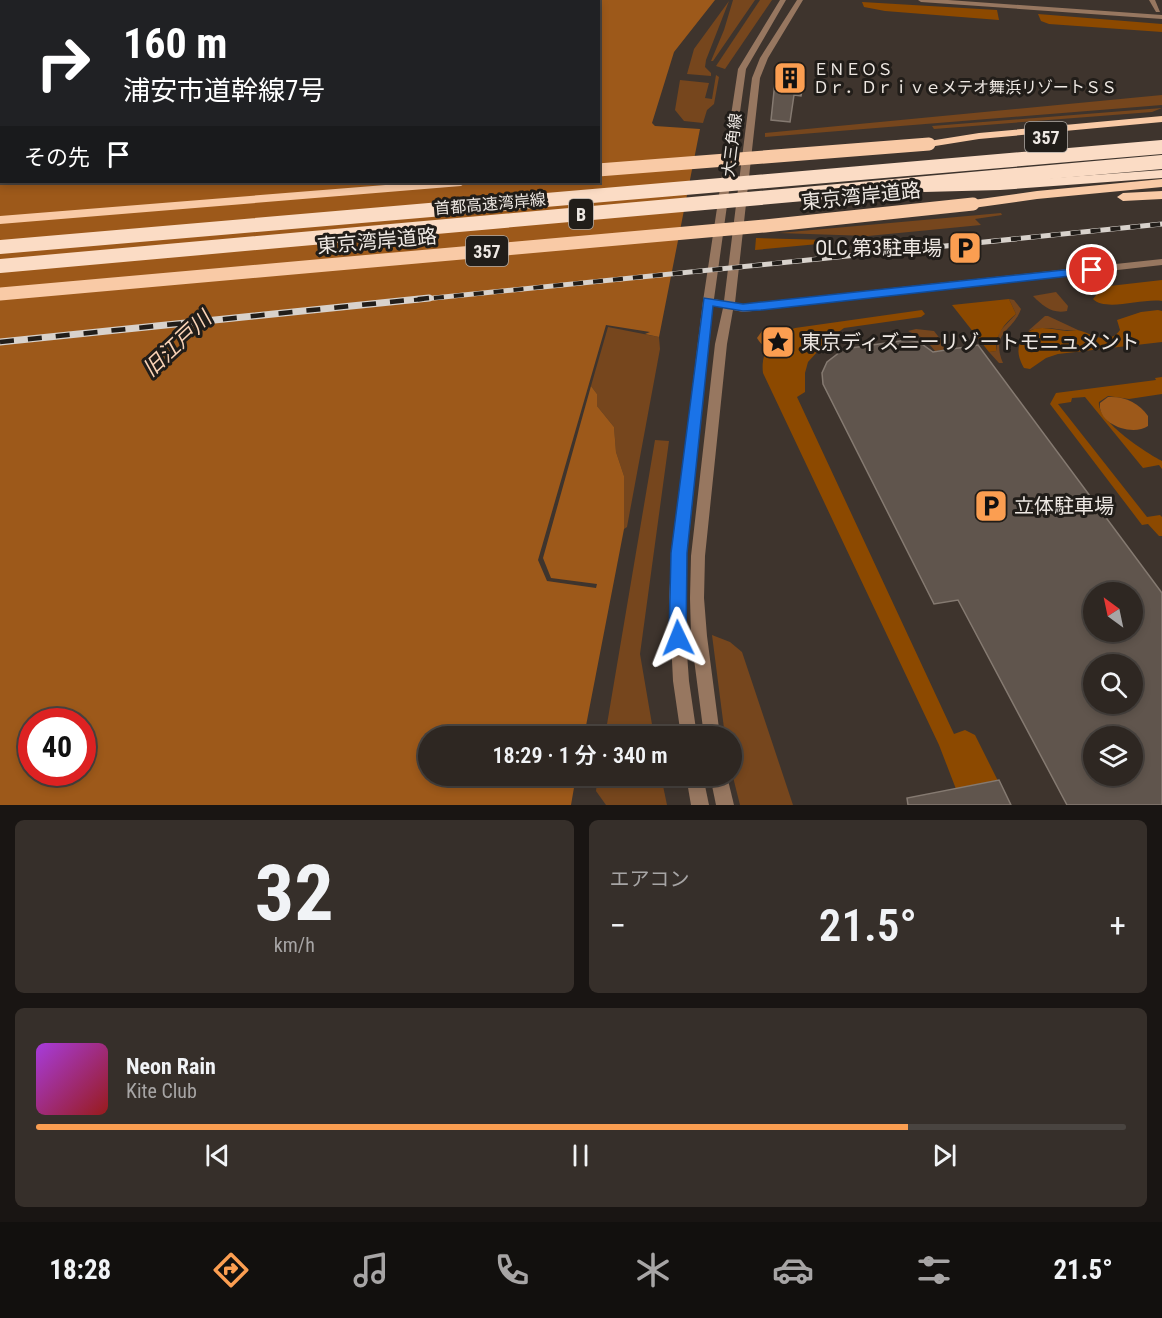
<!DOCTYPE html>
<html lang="ja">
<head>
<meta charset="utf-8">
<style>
  body { margin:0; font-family:"Roboto Condensed","Noto Sans JP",sans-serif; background:#362f2a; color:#f1f3f6; height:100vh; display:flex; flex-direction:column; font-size:22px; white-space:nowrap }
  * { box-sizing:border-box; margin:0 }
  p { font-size:20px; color:#a7a5a5 }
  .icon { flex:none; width:33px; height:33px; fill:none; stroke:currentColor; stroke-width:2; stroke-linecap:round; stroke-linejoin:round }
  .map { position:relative; height:805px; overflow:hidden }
  .panel { display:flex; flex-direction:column; gap:15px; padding:15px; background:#191513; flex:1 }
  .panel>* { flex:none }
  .top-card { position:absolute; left:0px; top:0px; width:600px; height:183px; box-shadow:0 3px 9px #0003,0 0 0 2px #494440; background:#202124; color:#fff; overflow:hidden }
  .needle { width:39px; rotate:327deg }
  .buttons { position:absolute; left:1083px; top:582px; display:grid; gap:12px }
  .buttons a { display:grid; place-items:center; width:60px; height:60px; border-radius:50%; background:#2e2722; box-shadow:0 3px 9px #0003,0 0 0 2px #494440; font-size:30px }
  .speed { position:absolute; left:18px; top:708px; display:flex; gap:12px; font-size:30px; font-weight:700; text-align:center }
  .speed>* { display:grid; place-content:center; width:78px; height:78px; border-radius:50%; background:#2e2722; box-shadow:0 3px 9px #0003,0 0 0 2px #494440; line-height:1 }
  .speed .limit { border:9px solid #d22; background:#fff; color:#111 }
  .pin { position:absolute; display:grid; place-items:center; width:51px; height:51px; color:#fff; margin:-26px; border:3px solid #fff; border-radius:50%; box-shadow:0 2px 6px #0007 }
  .me { position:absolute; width:66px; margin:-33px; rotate:358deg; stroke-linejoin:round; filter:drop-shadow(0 0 4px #0008) }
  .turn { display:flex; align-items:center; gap:21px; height:126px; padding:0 24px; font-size:27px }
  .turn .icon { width:78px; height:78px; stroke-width:2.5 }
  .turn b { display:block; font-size:42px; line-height:51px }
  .then { display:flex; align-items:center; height:57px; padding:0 24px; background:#0003; gap:12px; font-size:22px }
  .big { font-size:45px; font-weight:600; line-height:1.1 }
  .panel .card { flex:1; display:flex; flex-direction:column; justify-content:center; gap:9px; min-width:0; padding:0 21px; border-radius:9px; background:#362f2a }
  .panel .dial { align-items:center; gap:0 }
  .dial b { font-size:78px; line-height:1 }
  .song { display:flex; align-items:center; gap:18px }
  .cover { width:72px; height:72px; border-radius:9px; background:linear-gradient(135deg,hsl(280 70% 55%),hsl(0 70% 35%)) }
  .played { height:6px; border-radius:3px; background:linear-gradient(90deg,#fb9e51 80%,#494440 80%) }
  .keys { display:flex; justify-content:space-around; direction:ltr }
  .heat { display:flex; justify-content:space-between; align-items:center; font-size:33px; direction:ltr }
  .panel .tiles { flex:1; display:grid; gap:15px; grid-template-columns:1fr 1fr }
  .card:last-child { grid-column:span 2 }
  .trip { position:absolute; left:418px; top:726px; width:324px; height:60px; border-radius:30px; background:#2e2722; box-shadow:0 3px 9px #0003,0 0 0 2px #494440; font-weight:600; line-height:60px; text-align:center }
  .tab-bar { display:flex; height:96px; justify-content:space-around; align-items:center; background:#12100e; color:#a7a5a5 }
  .tab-bar .icon { width:42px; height:42px }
  .tab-bar .active { color:#fb9e51 }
  .tab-bar b { font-size:27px; color:#f1f3f6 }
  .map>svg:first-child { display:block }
  .green { fill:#76461d }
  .forest { fill:#8c4900 }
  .water { fill:#9d591a; fill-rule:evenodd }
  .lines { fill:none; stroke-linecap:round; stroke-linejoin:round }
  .river { fill:#9d591a; fill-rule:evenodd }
  .building { fill:#60554d; stroke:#857a71; stroke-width:1.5; fill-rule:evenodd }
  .minor { fill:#977760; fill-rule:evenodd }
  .tertiary { fill:#977760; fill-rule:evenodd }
  .trunk { fill:#f9caa6; fill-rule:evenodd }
  .motorway { fill:#fbdcc5; fill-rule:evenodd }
  .rail-far1-casing { stroke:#d8d2cc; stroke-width:5 }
  .rail-casing { stroke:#d8d2cc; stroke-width:7 }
  .rail-far1 { stroke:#211d19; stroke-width:4; stroke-dasharray:10; stroke-linecap:butt }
  .rail { stroke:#211d19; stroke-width:4.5; stroke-dasharray:14; stroke-linecap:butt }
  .trunk-bridge { stroke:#f9caa6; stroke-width:13 }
  .motorway-bridge { stroke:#fbdcc5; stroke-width:14 }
  .route { fill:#1a73e8; stroke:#114b97; stroke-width:1.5 }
  .labels { text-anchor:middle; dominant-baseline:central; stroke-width:6; stroke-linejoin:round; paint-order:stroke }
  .far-poi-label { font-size:16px; fill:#eee8e3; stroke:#211d19; text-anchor:start }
  .far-street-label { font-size:16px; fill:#eee8e3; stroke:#211d19 }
  .shield { fill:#211d19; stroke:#b0aba6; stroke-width:1.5 }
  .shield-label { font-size:18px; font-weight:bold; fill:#eee8e3 }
  .street-label { font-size:20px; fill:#eee8e3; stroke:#211d19 }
  .poi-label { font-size:20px; fill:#eee8e3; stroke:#211d19; text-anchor:start }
  .water-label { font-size:21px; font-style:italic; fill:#fad3b6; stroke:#211d19 }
</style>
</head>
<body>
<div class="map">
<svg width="1162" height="805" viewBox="0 0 1162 805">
  <rect width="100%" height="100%" fill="#3e342d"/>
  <g class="green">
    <polygon points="733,0 755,0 713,61 711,61 724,30"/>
    <polygon points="760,0 772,0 725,69 716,66"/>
    <polygon points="729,1 706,60 705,67 711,73 711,76 687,74 694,49"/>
    <polygon points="716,75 719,77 714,104 707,110 703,123 684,121 675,110 680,80 709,83 705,98 712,99"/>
    <polygon points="1162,95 1162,105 765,137 765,133"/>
    <polygon points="1162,108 1152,112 934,129 932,126"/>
    <polygon points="1001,213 1002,215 975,219 981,225 868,236 779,233"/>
    <path d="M 1056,292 L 1068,306 L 1067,311 C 1052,314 1043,306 1033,296 Z"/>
    <path d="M 1009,299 L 1014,300 L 1021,309 C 1013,332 990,332 1003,363 L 999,363 L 989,352 L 996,351 L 999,332 L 1016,314 Z"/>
    <path d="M 1045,316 L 1048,316 L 1078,330 C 1059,332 1048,324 1028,331 Z"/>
    <polygon points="608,327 659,337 660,349 627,527 624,529 624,476 616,452 614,427 597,406 597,394 591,386"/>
    <polygon points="916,329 934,331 948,349 935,351 925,339 908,331"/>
    <polygon points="655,440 669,441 640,654 654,736 605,736"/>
    <polygon points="712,635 730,642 742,652 793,805 740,805 732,773 732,736 725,736"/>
    <polygon points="598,776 661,776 667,805 606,805 596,791"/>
  </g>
  <g class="forest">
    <polygon points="862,2 997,10 999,20 885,11 864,7"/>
    <polygon points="1038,14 1162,24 1162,32 1049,24 1041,21"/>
    <polygon points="756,238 827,240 829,243 755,250"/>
    <path d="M 1162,280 L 1162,301 C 1142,298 1106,312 1093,299 L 1097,294 L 1092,288 Z"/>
    <path d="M 1009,299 L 1016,314 C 1003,325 996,334 996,351 L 989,352 L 952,305 Z"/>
    <path d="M 922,310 L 925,314 L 921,317 L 844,328 L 829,339 L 808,362 L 805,373 L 805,392 L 797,397 L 954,734 L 965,730 L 975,735 L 998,781 L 956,789 L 939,745 L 763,373 C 760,350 774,337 795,328 Z"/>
    <path d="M 1158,310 L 1162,311 L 1162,342 L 1058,354 L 1046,358 L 1030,369 L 1024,368 C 1019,359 1016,350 1021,341 C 1032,321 1050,330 1067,331 C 1071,331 1074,330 1077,330 C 1086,331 1094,338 1104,338 C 1111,338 1116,336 1120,330 L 1117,320 L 1141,312 Z"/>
    <path d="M 1162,377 L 1162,394 L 1129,399 L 1108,396 L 1099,402 C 1096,420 1146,453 1162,461 L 1162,469 L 1159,465 L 1143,468 L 1085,397 L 1072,398 L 1071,402 L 1058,404 L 1147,517 L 1160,515 L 1162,517 L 1162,536 L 1159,536 L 1148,524 L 1142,525 L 1050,404 L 1056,393 L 1156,380 L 1155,378 Z"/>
  </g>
  <g class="water">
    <path d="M 295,0 L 715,0 L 674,52 L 652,123 L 655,126 L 700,129 L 659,337 L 645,334 L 650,332 L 606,325 L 538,560 L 547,581 L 596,588 L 597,584 L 551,578 L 543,558 L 591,386 L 597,394 L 597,406 L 614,427 L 616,452 L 624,476 L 624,529 L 584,736 L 429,736 L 429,776 L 576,776 L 571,805 L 0,805 L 0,127 L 2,182 L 598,182 L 598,2 L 292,1 ZM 32,722 L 82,722 L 82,772 L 32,772 Z"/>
    <path d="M 1108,397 C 1125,396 1139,403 1148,416 L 1148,426 C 1132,437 1097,424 1100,403 Z"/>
  </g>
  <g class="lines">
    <path class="river" d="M 772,328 L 785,333 L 790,340 L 785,347 C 773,351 764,350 757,338 L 762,331 Z"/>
  </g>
  <g class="building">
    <polygon points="776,72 805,72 801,96 794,95 790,122 771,120"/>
    <path d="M 907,340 L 919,342 L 933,352 L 978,345 L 1162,593 L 1162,805 L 1067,805 L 958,600 L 934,604 L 823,384 L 822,373 L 827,362 L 844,349 ZM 1094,592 L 1132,592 L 1132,632 L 1094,632 ZM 1094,664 L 1132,664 L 1132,704 L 1094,704 ZM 1094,736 L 1132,736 L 1132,776 L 1094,776 Z"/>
    <polygon points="999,780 1011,805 908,805 907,798"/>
  </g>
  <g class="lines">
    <polygon class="minor" points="0,0 8,2 2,3"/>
    <g class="tertiary">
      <polygon points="95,0 103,0 93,2"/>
      <polygon points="206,0 214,0 204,2"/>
      <polygon points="780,0 786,0 746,69 714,299 724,301 752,78 760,58 797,0 803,0 768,58 760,78 735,303 743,304 1162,259 1162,265 743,312 733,310 727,344 705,556 704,598 707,636 720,736 704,736 691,636 690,598 691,556 715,344 723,308 713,305 686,553 683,598 689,681 697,736 681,736 673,681 669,598 672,553 703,301 738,69"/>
      <polygon points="918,0 948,0 1162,15 1162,19 921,2"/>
      <polygon points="1149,0 1155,0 1160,12 1156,12"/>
      <polygon points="0,39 2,39 0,44"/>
      <polygon points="0,76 2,76 0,81"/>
      <polygon points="686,776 703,776 709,805 691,805"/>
      <polygon points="710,776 727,776 734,805 716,805"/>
    </g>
    <g class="trunk">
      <polygon points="1162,116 1162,122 979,139 929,147 923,144 929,141 979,133"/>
      <polygon points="1162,179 1162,187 1037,199 973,208 967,204 973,200 1037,191"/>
      <polygon points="423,182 467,182 461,186 0,224 0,216"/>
      <polygon points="1162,191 1162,199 1123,201 1117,197 1123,193"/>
    </g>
    <polygon class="motorway" points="1162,170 1162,178 1000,190 924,192 917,188 924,184 1000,182"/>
    <g class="rail-far1-casing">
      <polyline id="rail-far1" points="414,300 1162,224"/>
    </g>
    <g class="rail-casing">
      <polyline id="rail" points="0,342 429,298"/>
    </g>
    <use href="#rail-far1" class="rail-far1"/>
    <use href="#rail" class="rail"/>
    <g class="trunk-bridge">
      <polyline points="598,170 929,144"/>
      <polyline points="0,294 765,226 973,204"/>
    </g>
    <g class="motorway-bridge">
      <polyline points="0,247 1162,147"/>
      <polyline points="0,266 1162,162"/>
    </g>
  </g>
  <polygon class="route" points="1092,267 1097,268 1097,273 761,310 743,311 713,306 687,553 686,638 684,644 678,647 671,644 669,638 671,553 704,298 743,304 761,302"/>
  <defs>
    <g id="building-square" transform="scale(1.725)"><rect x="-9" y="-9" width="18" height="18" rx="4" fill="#fb9e51" stroke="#211d19"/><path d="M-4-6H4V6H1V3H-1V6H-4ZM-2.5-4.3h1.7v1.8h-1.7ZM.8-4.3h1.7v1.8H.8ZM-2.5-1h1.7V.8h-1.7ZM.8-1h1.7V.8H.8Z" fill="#111"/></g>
    <g id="parking-square" transform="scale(1.725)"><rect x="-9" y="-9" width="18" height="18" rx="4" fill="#fb9e51" stroke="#211d19"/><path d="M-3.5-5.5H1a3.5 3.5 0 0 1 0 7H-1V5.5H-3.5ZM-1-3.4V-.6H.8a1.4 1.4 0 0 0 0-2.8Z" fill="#111"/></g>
    <g id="sight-square" transform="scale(1.725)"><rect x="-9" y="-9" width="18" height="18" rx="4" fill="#fb9e51" stroke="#211d19"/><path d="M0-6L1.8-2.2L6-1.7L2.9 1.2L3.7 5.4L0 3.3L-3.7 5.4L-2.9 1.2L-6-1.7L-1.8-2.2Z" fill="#111"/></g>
  </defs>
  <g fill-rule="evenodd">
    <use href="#building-square" x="790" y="78"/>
    <use href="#parking-square" x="965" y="248"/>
    <use href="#sight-square" x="778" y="342"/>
    <use href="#parking-square" x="991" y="506"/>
  </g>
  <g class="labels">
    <g class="far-poi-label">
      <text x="813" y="69">ＥＮＥＯＳ<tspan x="813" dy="18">Ｄｒ．Ｄｒｉｖｅメテオ舞浜リゾートＳＳ</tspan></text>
    </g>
    <g class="far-street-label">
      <text transform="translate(732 145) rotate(-83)">大三角線</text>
      <text transform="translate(490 204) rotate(-5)">首都高速湾岸線</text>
    </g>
    <g class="shield">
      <rect x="1025" y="122" width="42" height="30" rx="4.5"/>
      <rect x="569" y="199" width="24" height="30" rx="4.5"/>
      <rect x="466" y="236" width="42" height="30" rx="4.5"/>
    </g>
    <g class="shield-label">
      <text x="1046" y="137">357</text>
      <text x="581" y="214">B</text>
      <text x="487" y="251">357</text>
    </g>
    <g class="street-label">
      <text transform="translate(861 196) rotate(-6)">東京湾岸道路</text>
      <text transform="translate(377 241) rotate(-5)">東京湾岸道路</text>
    </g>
    <g class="poi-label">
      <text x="942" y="248" text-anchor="end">OLC 第3駐車場</text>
      <text x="801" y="342">東京ディズニーリゾートモニュメント</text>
      <text x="1014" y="506">立体駐車場</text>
    </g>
    <g class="water-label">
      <text transform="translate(177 344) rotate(-43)">旧江戸川</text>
    </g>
  </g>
</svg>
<div class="buttons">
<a><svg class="needle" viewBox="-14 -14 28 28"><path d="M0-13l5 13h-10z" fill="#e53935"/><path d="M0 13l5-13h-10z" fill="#a7a5a5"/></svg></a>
<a><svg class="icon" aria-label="search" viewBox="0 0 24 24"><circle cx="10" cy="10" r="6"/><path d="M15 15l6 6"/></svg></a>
<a><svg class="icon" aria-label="layers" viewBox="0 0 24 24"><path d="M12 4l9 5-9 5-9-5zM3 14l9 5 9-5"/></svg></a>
</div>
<div class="speed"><div class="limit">40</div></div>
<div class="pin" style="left:1092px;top:270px;background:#d93025"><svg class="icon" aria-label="arrive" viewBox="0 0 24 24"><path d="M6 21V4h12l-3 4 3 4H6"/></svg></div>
<svg class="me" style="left:678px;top:638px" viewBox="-20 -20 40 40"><path d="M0-17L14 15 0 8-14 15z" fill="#1a73e8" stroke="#fff" stroke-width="4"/></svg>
<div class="trip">18:29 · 1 分 · 340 m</div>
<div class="top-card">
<div class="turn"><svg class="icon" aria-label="right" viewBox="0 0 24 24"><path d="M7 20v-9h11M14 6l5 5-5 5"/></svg><div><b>160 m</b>浦安市道幹線7号</div></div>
<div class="then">その先<svg class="icon" aria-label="arrive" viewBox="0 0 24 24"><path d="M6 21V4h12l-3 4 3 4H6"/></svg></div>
</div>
</div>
<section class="panel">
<div class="tiles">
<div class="card dial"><b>32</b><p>km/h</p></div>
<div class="card"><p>エアコン</p>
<div class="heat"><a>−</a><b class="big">21.5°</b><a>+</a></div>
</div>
<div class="card">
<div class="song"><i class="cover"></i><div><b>Neon Rain</b><p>Kite Club</p></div></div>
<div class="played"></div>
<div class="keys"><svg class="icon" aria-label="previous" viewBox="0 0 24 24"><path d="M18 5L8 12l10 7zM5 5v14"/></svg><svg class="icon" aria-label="pause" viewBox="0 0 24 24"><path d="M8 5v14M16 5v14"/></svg><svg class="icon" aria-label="next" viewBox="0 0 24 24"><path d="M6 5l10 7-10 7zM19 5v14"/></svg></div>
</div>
</div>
</section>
<nav class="tab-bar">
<b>18:28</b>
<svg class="icon active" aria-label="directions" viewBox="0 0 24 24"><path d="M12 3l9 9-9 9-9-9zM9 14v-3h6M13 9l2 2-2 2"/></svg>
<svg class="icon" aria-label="music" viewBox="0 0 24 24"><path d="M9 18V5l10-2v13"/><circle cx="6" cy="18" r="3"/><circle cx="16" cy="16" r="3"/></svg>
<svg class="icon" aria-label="phone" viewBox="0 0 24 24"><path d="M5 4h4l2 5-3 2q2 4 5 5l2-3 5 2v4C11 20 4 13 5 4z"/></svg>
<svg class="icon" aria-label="climate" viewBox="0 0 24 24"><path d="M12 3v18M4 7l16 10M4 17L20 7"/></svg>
<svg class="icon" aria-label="car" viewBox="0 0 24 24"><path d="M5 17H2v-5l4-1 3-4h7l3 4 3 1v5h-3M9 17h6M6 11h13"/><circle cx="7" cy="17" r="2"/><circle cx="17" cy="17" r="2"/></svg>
<svg class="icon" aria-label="filters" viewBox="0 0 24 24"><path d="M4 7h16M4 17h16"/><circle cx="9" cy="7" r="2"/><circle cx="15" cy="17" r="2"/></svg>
<b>21.5°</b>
</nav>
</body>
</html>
